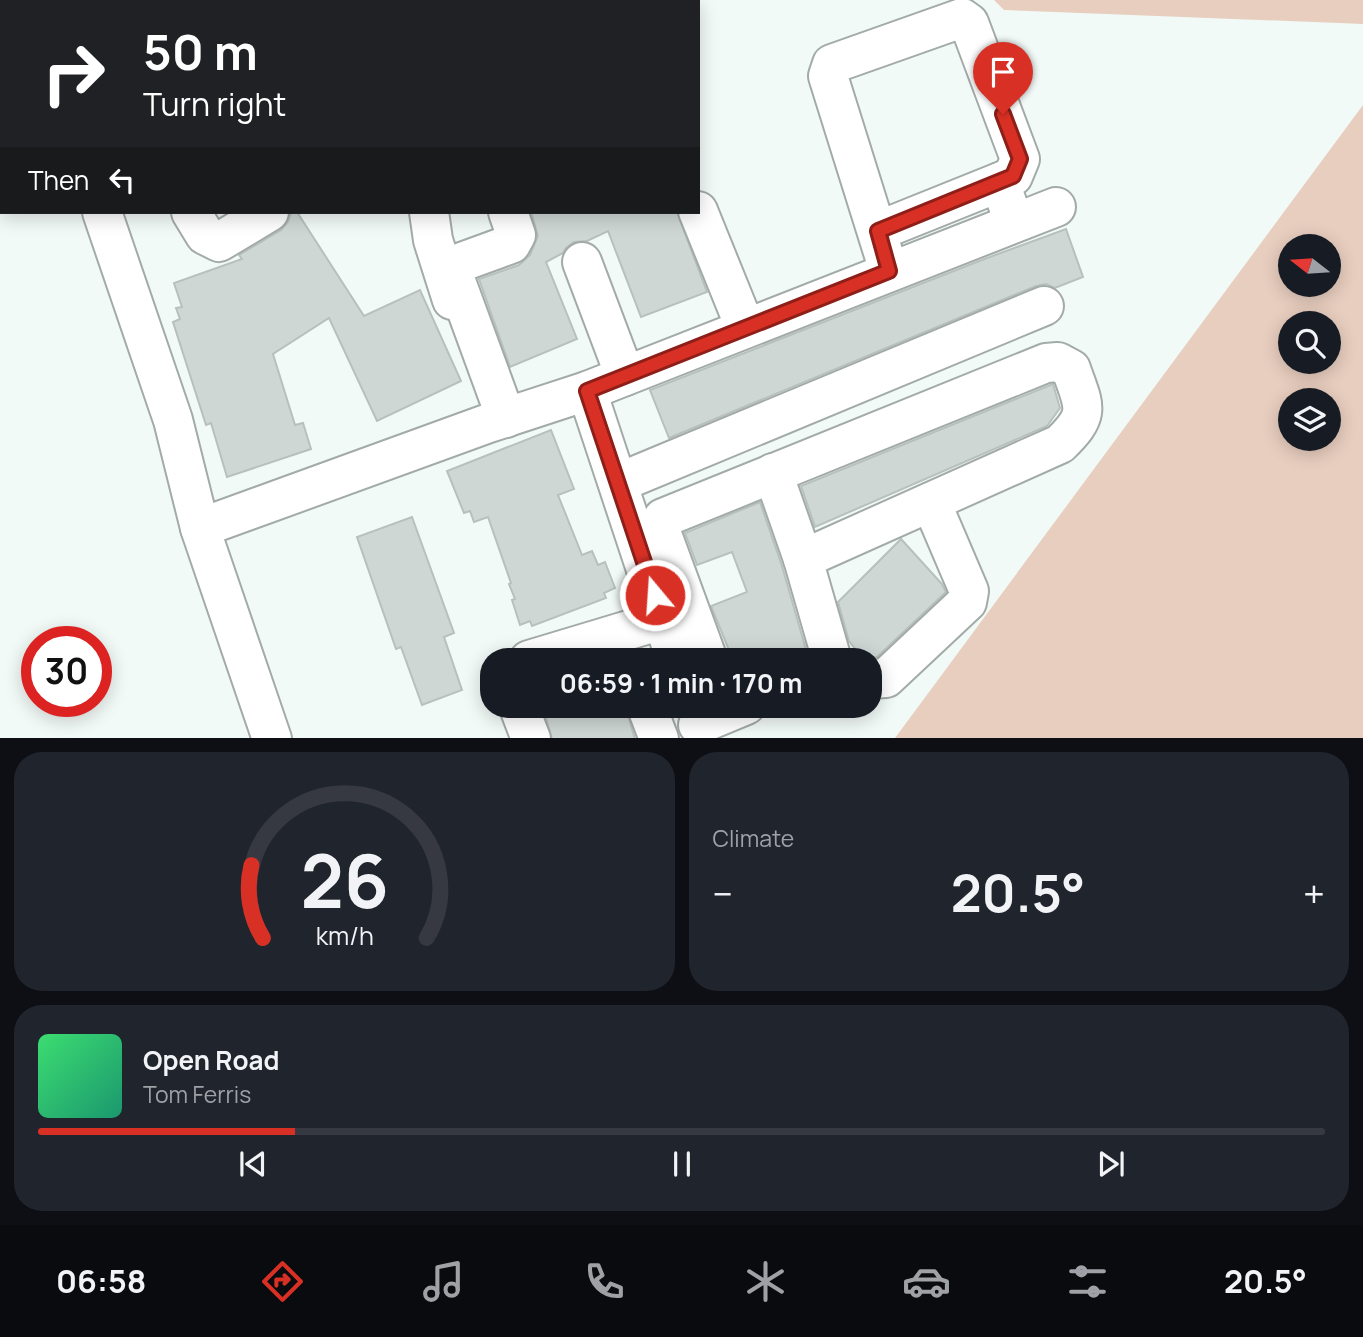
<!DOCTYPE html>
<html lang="en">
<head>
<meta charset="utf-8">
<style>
  body { margin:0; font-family:Manrope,sans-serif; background:#20242c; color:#f1f3f6; height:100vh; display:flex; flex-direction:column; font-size:26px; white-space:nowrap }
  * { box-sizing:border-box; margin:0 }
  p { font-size:23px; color:#9ea1a6 }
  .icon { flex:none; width:38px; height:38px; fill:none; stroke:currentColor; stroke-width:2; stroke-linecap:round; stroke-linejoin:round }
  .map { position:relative; height:738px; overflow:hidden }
  .details { display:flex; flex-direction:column; gap:14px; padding:14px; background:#0d0f14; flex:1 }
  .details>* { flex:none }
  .hud { position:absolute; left:0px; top:0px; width:700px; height:214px; box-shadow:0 4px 18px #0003; background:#202124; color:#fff; overflow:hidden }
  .needle { width:46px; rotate:287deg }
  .buttons { position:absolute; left:1278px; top:234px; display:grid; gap:14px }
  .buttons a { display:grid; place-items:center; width:63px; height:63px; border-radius:50%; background:#171b24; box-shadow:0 4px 18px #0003; font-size:35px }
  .speed { position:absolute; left:21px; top:626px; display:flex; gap:14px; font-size:35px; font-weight:700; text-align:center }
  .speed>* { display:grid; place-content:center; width:91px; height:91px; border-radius:50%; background:#171b24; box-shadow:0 4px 18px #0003; line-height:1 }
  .speed .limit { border:10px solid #d22; background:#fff; color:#111 }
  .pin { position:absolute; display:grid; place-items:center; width:60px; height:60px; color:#fff; margin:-72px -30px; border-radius:50% 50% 50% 0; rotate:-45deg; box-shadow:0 0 7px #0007 }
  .pin .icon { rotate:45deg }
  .me { position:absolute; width:77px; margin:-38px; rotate:342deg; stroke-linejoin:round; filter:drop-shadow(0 0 5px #0008) }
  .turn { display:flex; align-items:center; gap:24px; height:147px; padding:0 28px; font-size:32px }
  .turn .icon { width:91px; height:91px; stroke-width:2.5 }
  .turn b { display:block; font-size:49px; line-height:60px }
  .then { display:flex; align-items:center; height:66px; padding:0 28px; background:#0003; gap:14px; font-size:26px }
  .big { font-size:52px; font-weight:700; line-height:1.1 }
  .details .card { flex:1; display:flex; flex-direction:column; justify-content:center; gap:10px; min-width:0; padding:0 24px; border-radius:28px; background:#20242c }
  .details .dial { align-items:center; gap:0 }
  .dial svg { height:182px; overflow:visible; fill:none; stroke:#363941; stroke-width:7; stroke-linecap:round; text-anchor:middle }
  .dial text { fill:#f1f3f6; stroke:none }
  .song { display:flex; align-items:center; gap:21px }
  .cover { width:84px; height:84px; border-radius:10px; background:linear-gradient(135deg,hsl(140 70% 55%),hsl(160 70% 35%)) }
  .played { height:7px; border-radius:4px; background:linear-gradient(90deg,#d93025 20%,#363941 20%) }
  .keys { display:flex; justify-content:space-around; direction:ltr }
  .heat { display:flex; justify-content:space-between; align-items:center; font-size:38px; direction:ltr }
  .details .tiles { flex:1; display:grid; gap:14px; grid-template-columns:1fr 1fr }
  .card:last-child { grid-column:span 2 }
  .trip { position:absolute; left:480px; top:648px; width:402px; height:70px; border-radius:28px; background:#171b24; box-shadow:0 4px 18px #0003; font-weight:700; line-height:70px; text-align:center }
  .dock { display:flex; height:112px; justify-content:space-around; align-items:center; background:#090b0e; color:#9ea1a6 }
  .dock .icon { width:49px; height:49px }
  .dock .on { color:#d93025 }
  .dock b { font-size:32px; color:#f1f3f6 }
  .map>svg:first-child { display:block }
  .green { fill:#e8cebf; fill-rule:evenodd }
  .building { fill:#cfd7d5; stroke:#b8c0bd; stroke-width:2 }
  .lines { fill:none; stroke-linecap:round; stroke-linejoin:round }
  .minor-casing { stroke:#a3aba9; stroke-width:42 }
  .minor { stroke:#fff; stroke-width:38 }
  .route-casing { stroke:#8d1f18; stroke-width:18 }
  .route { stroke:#d93025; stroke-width:12 }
</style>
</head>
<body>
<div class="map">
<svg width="1363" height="739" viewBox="0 0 1363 739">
  <rect width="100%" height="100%" fill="#f2faf8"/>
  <g class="green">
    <polygon points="994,0 1363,0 1363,24 1004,10"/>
    <path d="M 1363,105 L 1363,738 L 895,738 ZM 1290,247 L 1328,247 L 1328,285 L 1290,285 ZM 1290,324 L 1328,324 L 1328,362 L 1290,362 ZM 1290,401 L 1328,401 L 1328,439 L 1290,439 Z"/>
  </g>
  <g class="building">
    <polygon points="291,212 297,212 364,316 420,290 461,381 377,421 329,318 273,354 295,425 303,423 311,449 227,477 211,423 206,425 173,322 180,319 176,308 182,307 174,283 242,259 239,255 281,230 288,222"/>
    <polygon points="531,212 677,212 707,292 641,317 608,231 587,241 574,242 566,248 563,253 546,262 577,339 510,367 479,279 519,265 530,255 538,236"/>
    <polygon points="1066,229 1083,277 1055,288 1046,284 1036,286 669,438 650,390 987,258"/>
    <polygon points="1053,384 1060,408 1047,426 815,527 801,486"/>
    <polygon points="551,430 574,489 558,495 582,555 592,551 598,565 605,562 615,588 604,593 606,598 532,626 530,621 520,625 512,600 515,599 509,584 511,583 488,517 474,522 470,511 464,513 447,471"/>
    <polygon points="760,502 782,566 809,660 733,660 711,606 747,592 732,552 697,565 685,533"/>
    <polygon points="412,517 454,633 444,637 462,690 422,705 401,647 396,649 357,537"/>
    <polygon points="901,539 942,584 946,592 877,657 863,659 849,641 838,602"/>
    <polygon points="542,705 625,705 635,739 552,739"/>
  </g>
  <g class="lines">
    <g class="minor-casing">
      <g id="minor">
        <polyline points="29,0 30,2"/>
        <polyline points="477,2 478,0"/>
        <polyline points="698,211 745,327"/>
        <polyline points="102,212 173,420 200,528 489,423 587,391 1056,207"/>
        <polyline points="191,212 205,235 219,242 269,212"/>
        <polyline points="429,212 433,240 452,300"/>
        <polyline points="878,231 1000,182"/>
        <polyline points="582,262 625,376"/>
        <polyline points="889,271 828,76 832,64 962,18 969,23 1020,159 1013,176 1000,182 1014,223"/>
        <polyline points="587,391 676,660"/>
        <polyline points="506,418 453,273 459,263 511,244 516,235 508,212"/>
        <polyline points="773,473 803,559"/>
        <polyline points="618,483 1044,306"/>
        <polyline points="200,528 272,739"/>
        <polyline points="529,660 662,620"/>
        <path d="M 708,660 L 659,526 L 663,518 L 1046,363 L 1058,362 L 1071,369 C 1084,407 1092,413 1060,444 L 803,559 L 832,660"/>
        <polyline points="870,679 886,678 967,602 969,591 931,502"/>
        <polyline points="518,705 531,739"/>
        <polyline points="646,705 659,739"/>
        <polyline points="698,725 746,705"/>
      </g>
    </g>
    <use href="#minor" class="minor"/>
  </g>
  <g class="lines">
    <g class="route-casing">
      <polyline id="route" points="655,595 587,391 889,271 878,231 1013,176 1020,159 1003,114"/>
    </g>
    <use href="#route" class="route"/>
  </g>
</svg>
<div class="buttons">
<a><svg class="needle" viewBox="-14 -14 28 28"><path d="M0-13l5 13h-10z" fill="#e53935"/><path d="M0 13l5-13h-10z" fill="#9ea1a6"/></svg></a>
<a><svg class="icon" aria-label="search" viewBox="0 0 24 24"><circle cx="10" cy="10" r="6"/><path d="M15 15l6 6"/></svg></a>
<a><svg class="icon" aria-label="layers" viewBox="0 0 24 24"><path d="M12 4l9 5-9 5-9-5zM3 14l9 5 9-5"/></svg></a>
</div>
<div class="speed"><div class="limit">30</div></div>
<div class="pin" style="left:1003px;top:114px;background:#d93025"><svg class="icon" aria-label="arrive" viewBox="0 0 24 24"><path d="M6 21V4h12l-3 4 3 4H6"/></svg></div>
<svg class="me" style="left:655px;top:595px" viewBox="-20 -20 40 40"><circle r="17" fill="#d93025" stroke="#fff" stroke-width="3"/><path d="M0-11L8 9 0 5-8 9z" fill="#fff"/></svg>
<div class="trip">06:59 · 1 min · 170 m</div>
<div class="hud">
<div class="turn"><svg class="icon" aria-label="right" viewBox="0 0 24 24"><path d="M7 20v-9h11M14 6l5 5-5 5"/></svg><div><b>50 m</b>Turn right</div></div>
<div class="then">Then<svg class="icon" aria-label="left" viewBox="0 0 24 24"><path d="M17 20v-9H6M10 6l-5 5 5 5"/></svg></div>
</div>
</div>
<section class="details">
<div class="tiles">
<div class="card dial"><svg viewBox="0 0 100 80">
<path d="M14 69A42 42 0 1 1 86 69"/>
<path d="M14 69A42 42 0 0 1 9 37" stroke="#d93025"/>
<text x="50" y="56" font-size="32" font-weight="700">26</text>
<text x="50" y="72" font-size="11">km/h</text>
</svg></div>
<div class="card"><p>Climate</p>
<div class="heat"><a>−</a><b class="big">20.5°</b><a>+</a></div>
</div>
<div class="card">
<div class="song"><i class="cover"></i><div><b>Open Road</b><p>Tom Ferris</p></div></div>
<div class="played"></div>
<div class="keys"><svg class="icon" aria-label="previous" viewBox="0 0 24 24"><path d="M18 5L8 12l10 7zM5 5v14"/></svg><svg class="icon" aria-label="pause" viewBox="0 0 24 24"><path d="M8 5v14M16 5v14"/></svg><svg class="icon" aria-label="next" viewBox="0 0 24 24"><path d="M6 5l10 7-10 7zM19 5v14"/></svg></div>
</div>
</div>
</section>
<nav class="dock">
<b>06:58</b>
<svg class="icon on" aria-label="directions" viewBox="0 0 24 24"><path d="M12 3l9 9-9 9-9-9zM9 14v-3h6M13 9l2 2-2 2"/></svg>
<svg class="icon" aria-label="music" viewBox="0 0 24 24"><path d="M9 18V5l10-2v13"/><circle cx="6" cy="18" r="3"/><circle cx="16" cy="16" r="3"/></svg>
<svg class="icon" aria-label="phone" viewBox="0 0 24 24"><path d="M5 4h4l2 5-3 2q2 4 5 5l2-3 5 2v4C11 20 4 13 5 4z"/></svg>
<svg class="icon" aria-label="climate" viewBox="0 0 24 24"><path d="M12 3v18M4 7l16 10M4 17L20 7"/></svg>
<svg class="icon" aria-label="car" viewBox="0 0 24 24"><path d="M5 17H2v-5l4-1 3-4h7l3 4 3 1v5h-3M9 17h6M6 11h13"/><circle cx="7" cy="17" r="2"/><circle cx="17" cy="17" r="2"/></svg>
<svg class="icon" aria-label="filters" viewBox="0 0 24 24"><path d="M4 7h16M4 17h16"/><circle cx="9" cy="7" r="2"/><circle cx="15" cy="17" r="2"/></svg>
<b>20.5°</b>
</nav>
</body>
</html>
